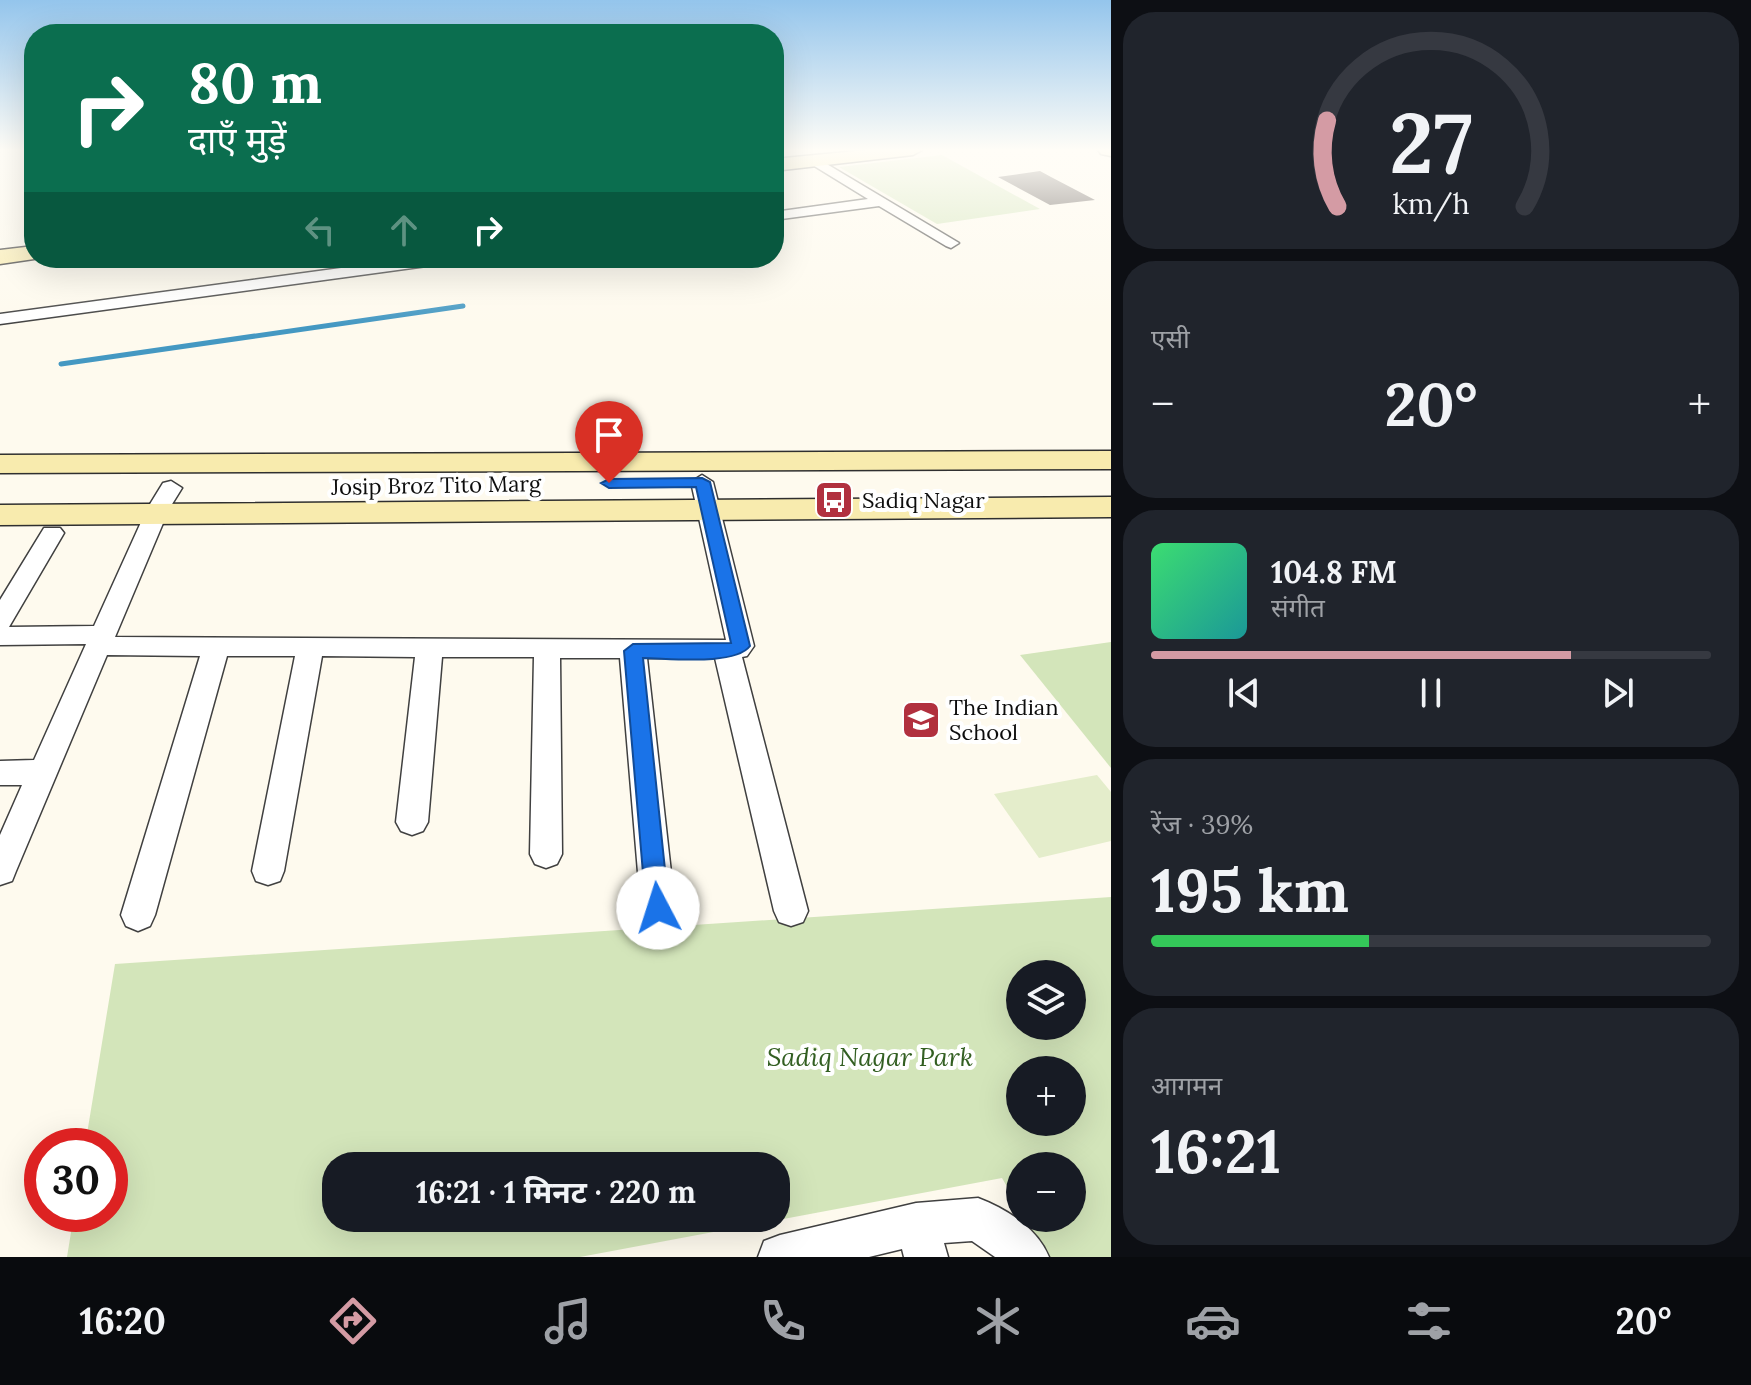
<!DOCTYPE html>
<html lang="hi">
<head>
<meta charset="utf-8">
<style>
  body { margin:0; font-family:Lora,"Noto Sans Devanagari",serif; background:#20242c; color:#f1f3f6; height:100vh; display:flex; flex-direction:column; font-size:30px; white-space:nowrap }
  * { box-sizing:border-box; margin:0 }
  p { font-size:26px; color:#9ea1a6 }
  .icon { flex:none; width:44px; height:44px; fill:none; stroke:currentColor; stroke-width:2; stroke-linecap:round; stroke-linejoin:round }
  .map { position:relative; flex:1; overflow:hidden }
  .panel { display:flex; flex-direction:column; gap:12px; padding:12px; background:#0d0f14; width:640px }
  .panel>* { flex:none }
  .hud { position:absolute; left:24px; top:24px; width:760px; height:244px; border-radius:32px; box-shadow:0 8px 32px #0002; background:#0b6e4f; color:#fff; overflow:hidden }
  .fabs { position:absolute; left:1006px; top:960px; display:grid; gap:16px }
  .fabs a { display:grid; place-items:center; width:80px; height:80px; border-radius:50%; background:#171b24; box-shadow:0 8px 32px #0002; font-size:40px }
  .speed { position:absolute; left:24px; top:1128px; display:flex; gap:16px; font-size:40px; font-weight:700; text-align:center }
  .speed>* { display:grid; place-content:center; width:104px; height:104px; border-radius:50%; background:#171b24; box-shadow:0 8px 32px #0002; line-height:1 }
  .speed .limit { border:12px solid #d22; background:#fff; color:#111 }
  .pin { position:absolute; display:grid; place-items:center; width:68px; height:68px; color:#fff; margin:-82px -34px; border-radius:50% 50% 50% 0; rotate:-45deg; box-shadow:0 0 8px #0007 }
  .pin .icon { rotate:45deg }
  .me { position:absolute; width:88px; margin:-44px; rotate:355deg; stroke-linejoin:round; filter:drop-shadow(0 0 6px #0008) }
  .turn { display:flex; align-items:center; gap:28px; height:168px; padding:0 32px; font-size:36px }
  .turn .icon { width:104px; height:104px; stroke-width:2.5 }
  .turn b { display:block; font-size:56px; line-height:68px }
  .lanes { display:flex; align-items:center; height:76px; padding:0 32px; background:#0003; justify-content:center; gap:40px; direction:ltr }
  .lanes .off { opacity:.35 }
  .big { font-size:60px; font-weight:700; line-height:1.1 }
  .panel .tile { flex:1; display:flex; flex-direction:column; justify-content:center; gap:12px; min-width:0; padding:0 28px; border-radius:32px; background:#20242c }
  .panel .dial { align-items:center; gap:0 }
  .dial svg { height:208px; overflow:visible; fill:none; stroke:#363941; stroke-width:7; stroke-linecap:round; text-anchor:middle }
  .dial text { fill:#f1f3f6; stroke:none }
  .song { display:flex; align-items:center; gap:24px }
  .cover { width:96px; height:96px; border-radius:12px; background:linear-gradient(135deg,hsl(140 70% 55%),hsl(180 70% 35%)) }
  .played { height:8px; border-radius:4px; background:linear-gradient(90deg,#d49ba4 75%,#363941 75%) }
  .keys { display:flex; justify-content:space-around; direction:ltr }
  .heat { display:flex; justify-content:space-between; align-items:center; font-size:44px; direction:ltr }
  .charge { height:12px; border-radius:6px; background:linear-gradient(90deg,#34c759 39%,#363941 0) }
  .trip { position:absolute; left:322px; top:1152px; width:468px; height:80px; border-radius:32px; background:#171b24; box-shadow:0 8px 32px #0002; font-weight:700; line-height:80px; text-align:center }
  .menu { display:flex; height:128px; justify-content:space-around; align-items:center; background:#090b0e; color:#9ea1a6 }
  .menu .icon { width:56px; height:56px }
  .menu .selected { color:#d49ba4 }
  .menu b { font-size:36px; color:#f1f3f6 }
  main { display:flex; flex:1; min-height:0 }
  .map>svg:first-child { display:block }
  .green { fill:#d3e5ba; fill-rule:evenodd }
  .pitch { fill:#e4edcb }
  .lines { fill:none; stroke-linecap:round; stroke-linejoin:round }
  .stream { stroke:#4498c2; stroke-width:5 }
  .building { fill:#554d4a }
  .street-casing { stroke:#404040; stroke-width:3 }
  .secondary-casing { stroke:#2f2f2f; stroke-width:3 }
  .street { fill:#fff; fill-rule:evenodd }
  .secondary { fill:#f8ebae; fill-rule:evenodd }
  .route { fill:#1a73e8; stroke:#114b97; stroke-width:2 }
  .labels { text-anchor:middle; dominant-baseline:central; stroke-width:8; stroke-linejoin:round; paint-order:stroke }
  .street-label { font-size:22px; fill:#0d0d0d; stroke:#fff }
  .poi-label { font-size:22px; fill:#0d0d0d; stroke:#fff; text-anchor:start }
  .near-park-label { font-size:26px; font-style:italic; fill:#335f22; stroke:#fff }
</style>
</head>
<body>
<main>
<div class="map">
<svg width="1111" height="1257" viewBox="0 0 1111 1257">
  <rect width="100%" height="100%" fill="#fefaee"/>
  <g class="green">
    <polygon points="942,155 1040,209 937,224 839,167"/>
    <polygon points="1111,642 1111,768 1020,655"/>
    <path d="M 1111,897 L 1111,1257 L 1047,1257 L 1025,1218 L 1072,1218 L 1072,1166 L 1020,1166 L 1020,1209 L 1002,1178 L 580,1257 L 67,1257 L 74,1214 L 110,1214 L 110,1146 L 85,1146 L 115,964 ZM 1020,974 L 1072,974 L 1072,1026 L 1020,1026 ZM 1020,1070 L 1072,1070 L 1072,1122 L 1020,1122 ZM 336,1166 L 776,1166 L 776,1218 L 336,1218 Z"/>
  </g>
  <polygon class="pitch" points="1097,775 1111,792 1111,841 1039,858 994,794"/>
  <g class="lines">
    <polyline class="stream" points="61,364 463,306"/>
  </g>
  <polygon class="building" points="1040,171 1051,177 1095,200 1050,205 998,177"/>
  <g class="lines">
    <g class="street-casing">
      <g id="street">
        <polygon points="815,157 959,243 951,248 946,246 879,206 774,220 774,212 868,199 811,164 811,158"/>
        <polygon points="415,258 457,258 449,263 0,324 0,314"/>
        <polygon points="702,475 713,482 754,646 747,656 742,657 808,911 803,922 791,926 779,922 774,911 715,658 647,658 675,908 670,919 658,923 646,919 641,908 620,658 560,658 562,854 557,864 546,868 535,864 530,854 534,657 442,657 428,822 423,831 412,835 401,831 396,822 415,657 322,656 284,871 280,881 268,885 256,881 252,871 295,656 227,656 155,915 150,926 138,931 126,926 121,915 200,656 107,655 16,871 12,881 0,885 0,835 22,785 0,785 0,761 34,760 86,644 0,645 0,600 44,528 60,528 64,533 9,627 94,626 147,509 163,483 171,481 182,488 169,509 115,637 726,640 691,482"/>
        <path d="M 978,1198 C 1007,1209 1037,1228 1049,1257 L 995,1257 L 972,1241 L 944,1243 L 948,1257 L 904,1257 L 902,1249 L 869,1257 L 758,1257 L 764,1241 L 780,1235 L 916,1203 Z"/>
      </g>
    </g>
    <g class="secondary-casing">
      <g id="secondary">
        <polygon points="866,150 922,150 913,155 774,171 774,159"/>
        <polygon points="1098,150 1111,150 1111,156 1101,154"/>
        <polygon points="34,246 34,258 41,258 0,264 0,250"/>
        <polygon points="1111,451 1111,469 0,473 0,455"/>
        <polygon points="1111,497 1111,517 0,525 0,505"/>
      </g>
    </g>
    <use href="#street" class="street"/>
    <use href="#secondary" class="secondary"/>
  </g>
  <linearGradient id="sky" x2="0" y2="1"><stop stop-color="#94c5ec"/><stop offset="0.46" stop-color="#fffdf7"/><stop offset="1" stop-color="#fffdf7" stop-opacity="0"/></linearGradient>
  <rect width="1111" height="326" fill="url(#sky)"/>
  <path class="route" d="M 702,478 L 710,482 L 750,646 C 735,666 668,658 643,658 L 669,908 L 666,915 L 658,918 L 649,915 L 646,908 L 624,651 L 633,644 L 731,643 L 696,487 L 609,488 L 601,483 L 609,479 Z"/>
  <defs>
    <g id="bus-square" transform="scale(2)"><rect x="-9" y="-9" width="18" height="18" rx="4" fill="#b1303f" stroke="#fff"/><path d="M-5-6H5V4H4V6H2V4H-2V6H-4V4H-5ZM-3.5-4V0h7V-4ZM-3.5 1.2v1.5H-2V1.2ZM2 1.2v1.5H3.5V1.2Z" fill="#fff"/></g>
    <g id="school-square" transform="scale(2)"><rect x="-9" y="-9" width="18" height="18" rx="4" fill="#b1303f" stroke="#fff"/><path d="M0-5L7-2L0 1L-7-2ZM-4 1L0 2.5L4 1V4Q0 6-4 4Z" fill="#fff"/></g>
  </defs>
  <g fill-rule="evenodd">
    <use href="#bus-square" x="834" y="500"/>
    <use href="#school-square" x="921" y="720"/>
  </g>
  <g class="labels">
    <g class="street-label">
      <text transform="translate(436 485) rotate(-1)">Josip Broz Tito Marg</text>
    </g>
    <g class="poi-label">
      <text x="862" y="500">Sadiq Nagar</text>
      <text x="949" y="707">The Indian<tspan x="949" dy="25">School</tspan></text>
    </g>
    <g class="near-park-label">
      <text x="870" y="1056">Sadiq Nagar Park</text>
    </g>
  </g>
</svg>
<div class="fabs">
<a><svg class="icon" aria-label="layers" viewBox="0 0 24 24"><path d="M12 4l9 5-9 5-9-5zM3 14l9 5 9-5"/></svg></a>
<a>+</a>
<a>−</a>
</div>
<div class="speed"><div class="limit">30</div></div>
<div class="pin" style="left:609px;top:483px;background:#d93025"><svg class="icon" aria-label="arrive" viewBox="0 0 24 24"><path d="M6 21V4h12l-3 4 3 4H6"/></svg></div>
<svg class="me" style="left:658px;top:908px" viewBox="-20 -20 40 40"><circle r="19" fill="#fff"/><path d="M0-13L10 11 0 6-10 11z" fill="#1a73e8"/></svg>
<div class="trip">16:21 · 1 मिनट · 220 m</div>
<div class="hud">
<div class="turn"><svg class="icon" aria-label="right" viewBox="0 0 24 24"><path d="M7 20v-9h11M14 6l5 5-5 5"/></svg><div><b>80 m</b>दाएँ मुड़ें</div></div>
<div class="lanes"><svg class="icon off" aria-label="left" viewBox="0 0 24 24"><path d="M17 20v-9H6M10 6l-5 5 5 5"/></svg><svg class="icon off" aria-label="ahead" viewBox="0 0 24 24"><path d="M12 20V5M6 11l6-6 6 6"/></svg><svg class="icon" aria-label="right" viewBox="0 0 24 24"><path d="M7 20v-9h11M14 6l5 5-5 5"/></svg></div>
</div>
</div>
<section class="panel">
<div class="tile dial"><svg viewBox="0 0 100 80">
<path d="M14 69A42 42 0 1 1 86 69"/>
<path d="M14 69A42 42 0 0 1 10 36" stroke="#d49ba4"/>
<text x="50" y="56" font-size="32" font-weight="700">27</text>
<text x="50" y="72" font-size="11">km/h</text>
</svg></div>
<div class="tile"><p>एसी</p>
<div class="heat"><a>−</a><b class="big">20°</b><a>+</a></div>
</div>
<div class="tile">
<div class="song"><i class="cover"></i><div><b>104.8 FM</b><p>संगीत</p></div></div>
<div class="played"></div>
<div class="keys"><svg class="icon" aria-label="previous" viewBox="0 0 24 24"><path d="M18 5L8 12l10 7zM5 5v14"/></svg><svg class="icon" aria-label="pause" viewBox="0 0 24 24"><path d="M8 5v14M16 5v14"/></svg><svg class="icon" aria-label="next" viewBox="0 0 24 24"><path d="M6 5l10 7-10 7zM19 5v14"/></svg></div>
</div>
<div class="tile"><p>रेंज · 39%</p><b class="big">195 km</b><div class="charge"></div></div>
<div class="tile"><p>आगमन</p><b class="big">16:21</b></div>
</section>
</main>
<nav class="menu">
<b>16:20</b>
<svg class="icon selected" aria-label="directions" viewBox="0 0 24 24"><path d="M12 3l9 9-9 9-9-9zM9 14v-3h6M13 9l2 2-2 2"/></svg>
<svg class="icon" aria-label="music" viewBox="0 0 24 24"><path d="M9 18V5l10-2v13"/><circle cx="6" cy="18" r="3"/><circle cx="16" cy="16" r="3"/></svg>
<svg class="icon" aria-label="phone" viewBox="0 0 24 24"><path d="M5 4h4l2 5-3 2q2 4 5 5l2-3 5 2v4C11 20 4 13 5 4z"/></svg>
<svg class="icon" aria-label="climate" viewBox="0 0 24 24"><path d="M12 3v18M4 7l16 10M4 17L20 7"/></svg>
<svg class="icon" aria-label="car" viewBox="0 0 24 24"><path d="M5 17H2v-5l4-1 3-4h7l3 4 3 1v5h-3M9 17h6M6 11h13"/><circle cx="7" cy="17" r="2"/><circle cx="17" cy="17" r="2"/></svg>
<svg class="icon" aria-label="filters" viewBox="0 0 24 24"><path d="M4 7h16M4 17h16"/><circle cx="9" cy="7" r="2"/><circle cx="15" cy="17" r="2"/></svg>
<b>20°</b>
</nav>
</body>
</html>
